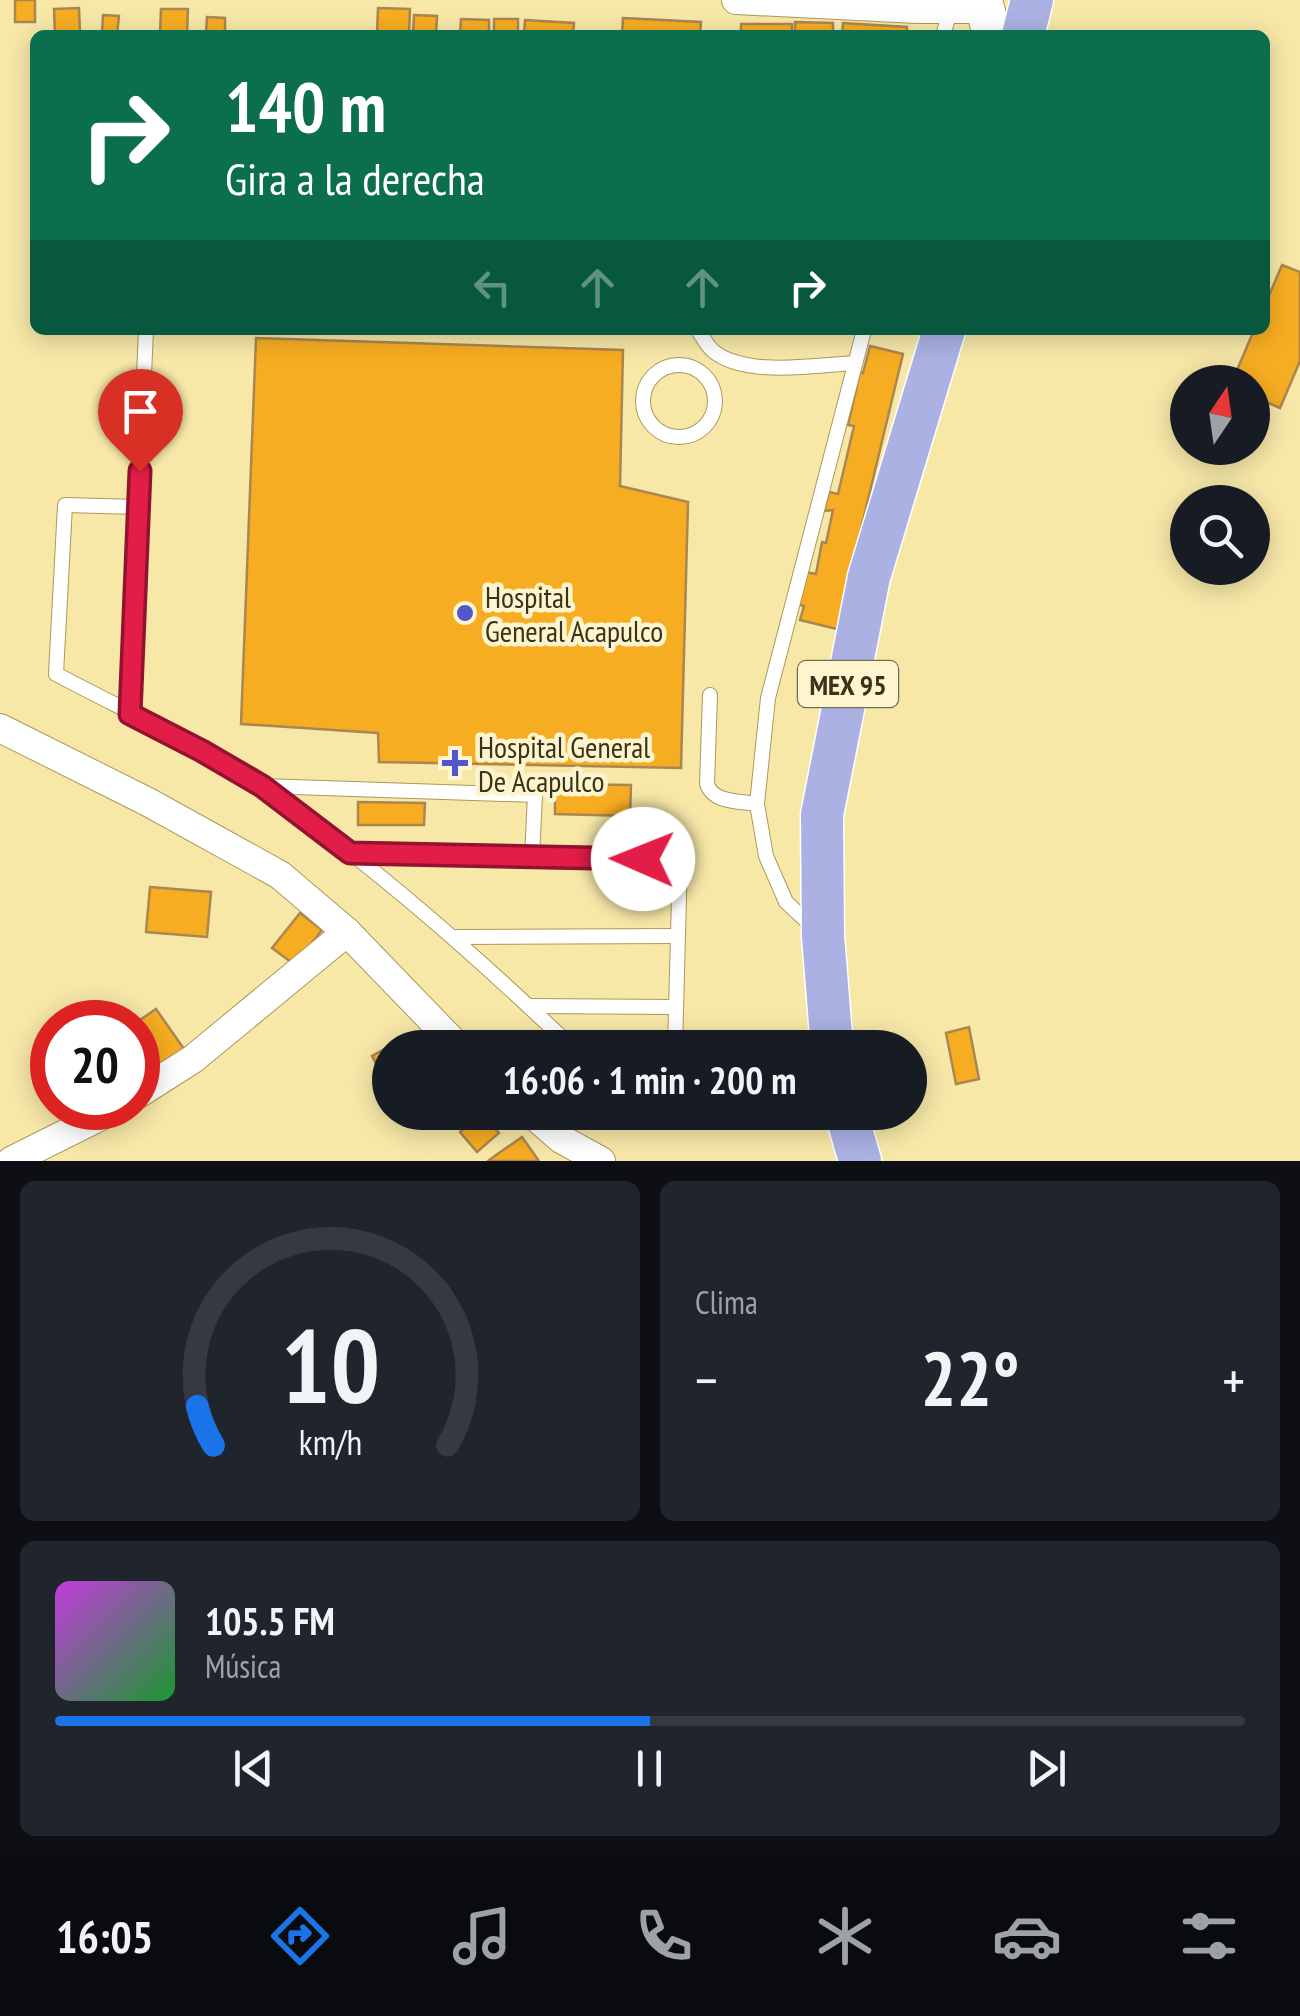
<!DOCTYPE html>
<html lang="es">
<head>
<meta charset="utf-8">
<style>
  body { margin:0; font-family:"PT Sans Narrow",sans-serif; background:#20242c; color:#f1f3f6; height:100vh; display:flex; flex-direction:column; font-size:38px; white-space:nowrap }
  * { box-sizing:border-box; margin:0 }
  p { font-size:32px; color:#9ea1a6 }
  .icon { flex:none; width:55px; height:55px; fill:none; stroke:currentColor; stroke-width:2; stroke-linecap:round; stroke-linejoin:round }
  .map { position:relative; height:1161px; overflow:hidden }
  .drawer { display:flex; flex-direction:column; gap:20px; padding:20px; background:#0d0f14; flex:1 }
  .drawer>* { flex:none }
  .top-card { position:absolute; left:30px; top:30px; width:1240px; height:305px; border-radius:15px; box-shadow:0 5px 25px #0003; background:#0b6e4f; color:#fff; overflow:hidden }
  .needle { width:65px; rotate:13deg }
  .buttons { position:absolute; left:1170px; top:365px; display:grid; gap:20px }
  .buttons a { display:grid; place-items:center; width:100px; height:100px; border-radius:50%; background:#171b24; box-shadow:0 5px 25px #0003; font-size:50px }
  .speed { position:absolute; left:30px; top:1000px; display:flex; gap:20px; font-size:50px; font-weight:700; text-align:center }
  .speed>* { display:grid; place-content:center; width:130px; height:130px; border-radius:50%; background:#171b24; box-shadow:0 5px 25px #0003; line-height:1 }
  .speed .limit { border:15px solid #d22; background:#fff; color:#111 }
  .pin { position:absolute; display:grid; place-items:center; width:85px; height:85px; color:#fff; margin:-102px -42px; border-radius:50% 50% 50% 0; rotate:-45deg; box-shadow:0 0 10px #0007 }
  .pin .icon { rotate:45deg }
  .me { position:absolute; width:110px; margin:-55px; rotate:271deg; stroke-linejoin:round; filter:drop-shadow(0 0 8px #0008) }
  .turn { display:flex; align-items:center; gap:35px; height:210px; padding:0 30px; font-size:45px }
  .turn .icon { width:130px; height:130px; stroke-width:2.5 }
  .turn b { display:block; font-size:70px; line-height:85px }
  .lanes { display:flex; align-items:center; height:95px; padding:0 30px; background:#0003; justify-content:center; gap:50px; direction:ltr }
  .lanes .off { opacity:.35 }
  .big { font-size:75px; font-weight:600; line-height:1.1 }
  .drawer .card { flex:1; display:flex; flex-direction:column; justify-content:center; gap:15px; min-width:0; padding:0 35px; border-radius:15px; background:#20242c }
  .drawer .dial { align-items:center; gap:0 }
  .dial svg { height:260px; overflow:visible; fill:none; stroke:#363941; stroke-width:7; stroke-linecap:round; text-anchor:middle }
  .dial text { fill:#f1f3f6; stroke:none }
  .song { display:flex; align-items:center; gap:30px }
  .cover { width:120px; height:120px; border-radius:15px; background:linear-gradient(135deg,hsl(290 70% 55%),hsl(130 70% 35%)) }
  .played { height:10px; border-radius:5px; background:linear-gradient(90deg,#1a73e8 50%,#363941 50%) }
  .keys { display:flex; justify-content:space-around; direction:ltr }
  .heat { display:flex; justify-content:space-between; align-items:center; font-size:55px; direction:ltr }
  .drawer .tiles { flex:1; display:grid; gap:20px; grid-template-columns:1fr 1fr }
  .card:last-child { grid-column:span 2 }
  .trip { position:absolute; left:372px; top:1030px; width:555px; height:100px; border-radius:50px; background:#171b24; box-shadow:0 5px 25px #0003; font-weight:600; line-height:100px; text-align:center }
  .menu { display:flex; height:160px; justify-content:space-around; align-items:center; background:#090b0e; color:#9ea1a6 }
  .menu .icon { width:70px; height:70px }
  .menu .active { color:#1a73e8 }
  .menu b { font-size:45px; color:#f1f3f6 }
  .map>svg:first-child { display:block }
  .building { fill:#f7ad22; stroke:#aa8651; stroke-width:2.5 }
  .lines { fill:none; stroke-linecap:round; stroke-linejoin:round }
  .service-casing { stroke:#a99a5c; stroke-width:16 }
  .minor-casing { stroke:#a99a5c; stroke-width:30 }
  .secondary-casing { stroke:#a99a5c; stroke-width:40 }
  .primary-casing { stroke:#fff; stroke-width:45 }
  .service { stroke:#fff; stroke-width:14 }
  .minor { stroke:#fff; stroke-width:28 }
  .secondary { stroke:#fff; stroke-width:38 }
  .primary { stroke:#abb2e3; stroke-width:42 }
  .route-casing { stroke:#92132f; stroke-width:25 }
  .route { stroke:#e11d48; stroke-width:18 }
  .poi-dot { fill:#5156cd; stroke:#fef5cf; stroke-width:4 }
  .labels { text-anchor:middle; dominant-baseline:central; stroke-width:9; stroke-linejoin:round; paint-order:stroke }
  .shield { fill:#fef5cf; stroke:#746d50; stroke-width:2.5 }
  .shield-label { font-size:28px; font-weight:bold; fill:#393319 }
  .poi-label { font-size:30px; fill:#393319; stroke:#fef5cf; text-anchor:start }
</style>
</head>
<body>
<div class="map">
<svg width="1300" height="1161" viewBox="0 0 1300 1161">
  <rect width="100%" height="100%" fill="#f7e8a8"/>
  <g class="building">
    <rect x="15" y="0" width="20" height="22"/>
    <polygon points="79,8 80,34 55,34 54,9"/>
    <polygon points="378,8 410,9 409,35 377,35"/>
    <polygon points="161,9 188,9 187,35 160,35"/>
    <polygon points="103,15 119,16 117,35 102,34"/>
    <polygon points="414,15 437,16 436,35 413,35"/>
    <polygon points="207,17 225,18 225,35 206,34"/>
    <polygon points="623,18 701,22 700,35 622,35"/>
    <polygon points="461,19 489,20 489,35 460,35"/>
    <rect x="494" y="19" width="24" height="16"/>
    <polygon points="525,20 574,23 573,35 524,35"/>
    <polygon points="795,22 833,23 833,35 795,35"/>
    <polygon points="843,23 907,27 907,35 842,35"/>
    <rect x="741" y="24" width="51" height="11"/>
    <polygon points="1282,265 1300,272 1300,361 1280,408 1252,396 1252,382 1232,382 1254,330 1265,330 1265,305"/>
    <polygon points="256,338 623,350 620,486 688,502 681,768 379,762 378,733 241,724"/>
    <polygon points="870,346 903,354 837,629 800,620 804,606 796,604 806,572 816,574 822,542 826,543 833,510 824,511 829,492 838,494 854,426 848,425 860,372 863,373"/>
    <polygon points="555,784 631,785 630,816 555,814"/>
    <polygon points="358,802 425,803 424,825 358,825"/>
    <polygon points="150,887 211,892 207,937 146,932"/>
    <polygon points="300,913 322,930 295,965 272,948"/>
    <polygon points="156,1009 184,1049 138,1081 137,1022"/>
    <polygon points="969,1027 979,1079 956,1084 946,1033"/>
    <polygon points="415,1032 424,1048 390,1048 390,1068 381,1073 372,1056"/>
    <polygon points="481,1113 499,1133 477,1152 460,1132"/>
    <polygon points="522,1137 539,1161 488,1161 496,1155"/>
  </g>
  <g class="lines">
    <g class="service-casing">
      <g id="service">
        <polyline points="943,35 951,9"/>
        <path d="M 698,330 C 702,336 707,345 712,350 C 744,378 816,365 855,363"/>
        <circle cx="679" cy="401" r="36"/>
        <path d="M 138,507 L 65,505 L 56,674 C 125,711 199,743 263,788 C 374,865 475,955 573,1048"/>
        <path d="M 710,695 L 707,784 C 713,803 739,801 757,804"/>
        <polyline points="129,713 146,330"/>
        <polyline points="263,786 535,795 532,857"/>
        <polyline points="351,853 680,860 675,1048"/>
        <polyline points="815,929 786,902 766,856 757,804 768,698 864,330"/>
        <polyline points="453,937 678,936"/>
        <polyline points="529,1006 676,1007"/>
      </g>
    </g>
    <g class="minor-casing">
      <g id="minor">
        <polyline points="736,0 917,9 986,9"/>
        <polyline points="0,728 148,802 280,875 347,932 459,1048"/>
        <polyline points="138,1094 193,1059 347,932"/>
        <polyline points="530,1112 561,1139 601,1161"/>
        <polyline points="11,1161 117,1108"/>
      </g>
    </g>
    <g class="secondary-casing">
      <polyline id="secondary" points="983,0 992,35"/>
    </g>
    <g class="primary-casing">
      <g id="primary">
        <polyline points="1023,35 1032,0"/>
        <polyline points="832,1048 823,936 822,815 869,577 944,330"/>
        <polyline points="846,1112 860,1161"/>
      </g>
    </g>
    <use href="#service" class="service"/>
    <use href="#minor" class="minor"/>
    <use href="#secondary" class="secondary"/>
    <use href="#primary" class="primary"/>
  </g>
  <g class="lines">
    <g class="route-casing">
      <polyline id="route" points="140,471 130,714 202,751 262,786 350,853 643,859"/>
    </g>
    <use href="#route" class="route"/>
  </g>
  <g class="poi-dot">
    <circle cx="465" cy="613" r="10"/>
    <path d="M450 748h10v10h10v10h-10v10h-10v-10h-10v-10h10z"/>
  </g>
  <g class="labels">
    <rect class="shield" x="798" y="661" width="100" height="46" rx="8"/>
    <g class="shield-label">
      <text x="848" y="684">MEX 95</text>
    </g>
    <g class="poi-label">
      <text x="485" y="596">Hospital<tspan x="485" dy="34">General Acapulco</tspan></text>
      <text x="478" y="746">Hospital General<tspan x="478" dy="34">De Acapulco</tspan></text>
    </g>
  </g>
</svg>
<div class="buttons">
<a><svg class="needle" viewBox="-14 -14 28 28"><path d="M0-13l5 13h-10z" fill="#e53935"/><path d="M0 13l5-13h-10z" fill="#9ea1a6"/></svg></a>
<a><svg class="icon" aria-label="search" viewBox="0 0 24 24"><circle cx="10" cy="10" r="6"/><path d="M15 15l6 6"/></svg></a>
</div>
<div class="speed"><div class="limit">20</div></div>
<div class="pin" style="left:140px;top:471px;background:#d93025"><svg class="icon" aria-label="arrive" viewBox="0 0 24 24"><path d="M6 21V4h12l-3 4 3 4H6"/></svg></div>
<svg class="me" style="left:643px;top:859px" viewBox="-20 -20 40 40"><circle r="19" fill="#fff"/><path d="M0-13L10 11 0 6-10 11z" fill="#e11d48"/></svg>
<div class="trip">16:06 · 1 min · 200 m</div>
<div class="top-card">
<div class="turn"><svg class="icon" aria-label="right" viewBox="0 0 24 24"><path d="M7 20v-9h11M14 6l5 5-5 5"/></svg><div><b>140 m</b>Gira a la derecha</div></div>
<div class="lanes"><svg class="icon off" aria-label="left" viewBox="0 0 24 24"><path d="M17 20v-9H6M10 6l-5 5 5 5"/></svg><svg class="icon off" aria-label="ahead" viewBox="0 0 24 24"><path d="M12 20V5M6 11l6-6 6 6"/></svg><svg class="icon off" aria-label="ahead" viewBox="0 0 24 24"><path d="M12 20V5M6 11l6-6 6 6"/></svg><svg class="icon" aria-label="right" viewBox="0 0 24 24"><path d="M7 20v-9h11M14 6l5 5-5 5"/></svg></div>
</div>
</div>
<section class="drawer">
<div class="tiles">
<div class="card dial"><svg viewBox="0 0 100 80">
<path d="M14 69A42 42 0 1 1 86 69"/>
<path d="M14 69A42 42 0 0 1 9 57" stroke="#1a73e8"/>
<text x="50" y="56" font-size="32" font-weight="700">10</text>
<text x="50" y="72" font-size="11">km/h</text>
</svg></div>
<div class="card"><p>Clima</p>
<div class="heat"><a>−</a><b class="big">22°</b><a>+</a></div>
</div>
<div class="card">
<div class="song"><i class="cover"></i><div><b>105.5 FM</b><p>Música</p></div></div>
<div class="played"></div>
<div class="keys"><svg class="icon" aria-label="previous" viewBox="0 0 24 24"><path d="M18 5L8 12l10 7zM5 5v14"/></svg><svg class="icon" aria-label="pause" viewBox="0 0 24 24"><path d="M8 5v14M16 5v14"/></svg><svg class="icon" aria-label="next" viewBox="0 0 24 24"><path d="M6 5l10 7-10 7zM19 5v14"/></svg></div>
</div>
</div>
</section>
<nav class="menu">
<b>16:05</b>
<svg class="icon active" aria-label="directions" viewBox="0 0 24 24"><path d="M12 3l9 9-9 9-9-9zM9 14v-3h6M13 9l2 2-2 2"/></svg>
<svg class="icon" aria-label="music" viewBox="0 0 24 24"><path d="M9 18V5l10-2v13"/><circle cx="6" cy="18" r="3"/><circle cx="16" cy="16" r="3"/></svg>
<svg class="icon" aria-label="phone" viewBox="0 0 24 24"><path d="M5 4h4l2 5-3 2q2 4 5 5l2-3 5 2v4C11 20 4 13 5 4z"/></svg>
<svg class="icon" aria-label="climate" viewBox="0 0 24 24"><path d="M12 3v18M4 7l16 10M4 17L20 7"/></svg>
<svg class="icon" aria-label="car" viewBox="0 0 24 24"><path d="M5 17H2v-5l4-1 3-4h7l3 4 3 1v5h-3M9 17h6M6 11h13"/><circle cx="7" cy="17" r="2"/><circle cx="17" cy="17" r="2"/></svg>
<svg class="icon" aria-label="filters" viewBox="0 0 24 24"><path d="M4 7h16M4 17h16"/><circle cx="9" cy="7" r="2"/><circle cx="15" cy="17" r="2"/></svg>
</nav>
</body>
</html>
